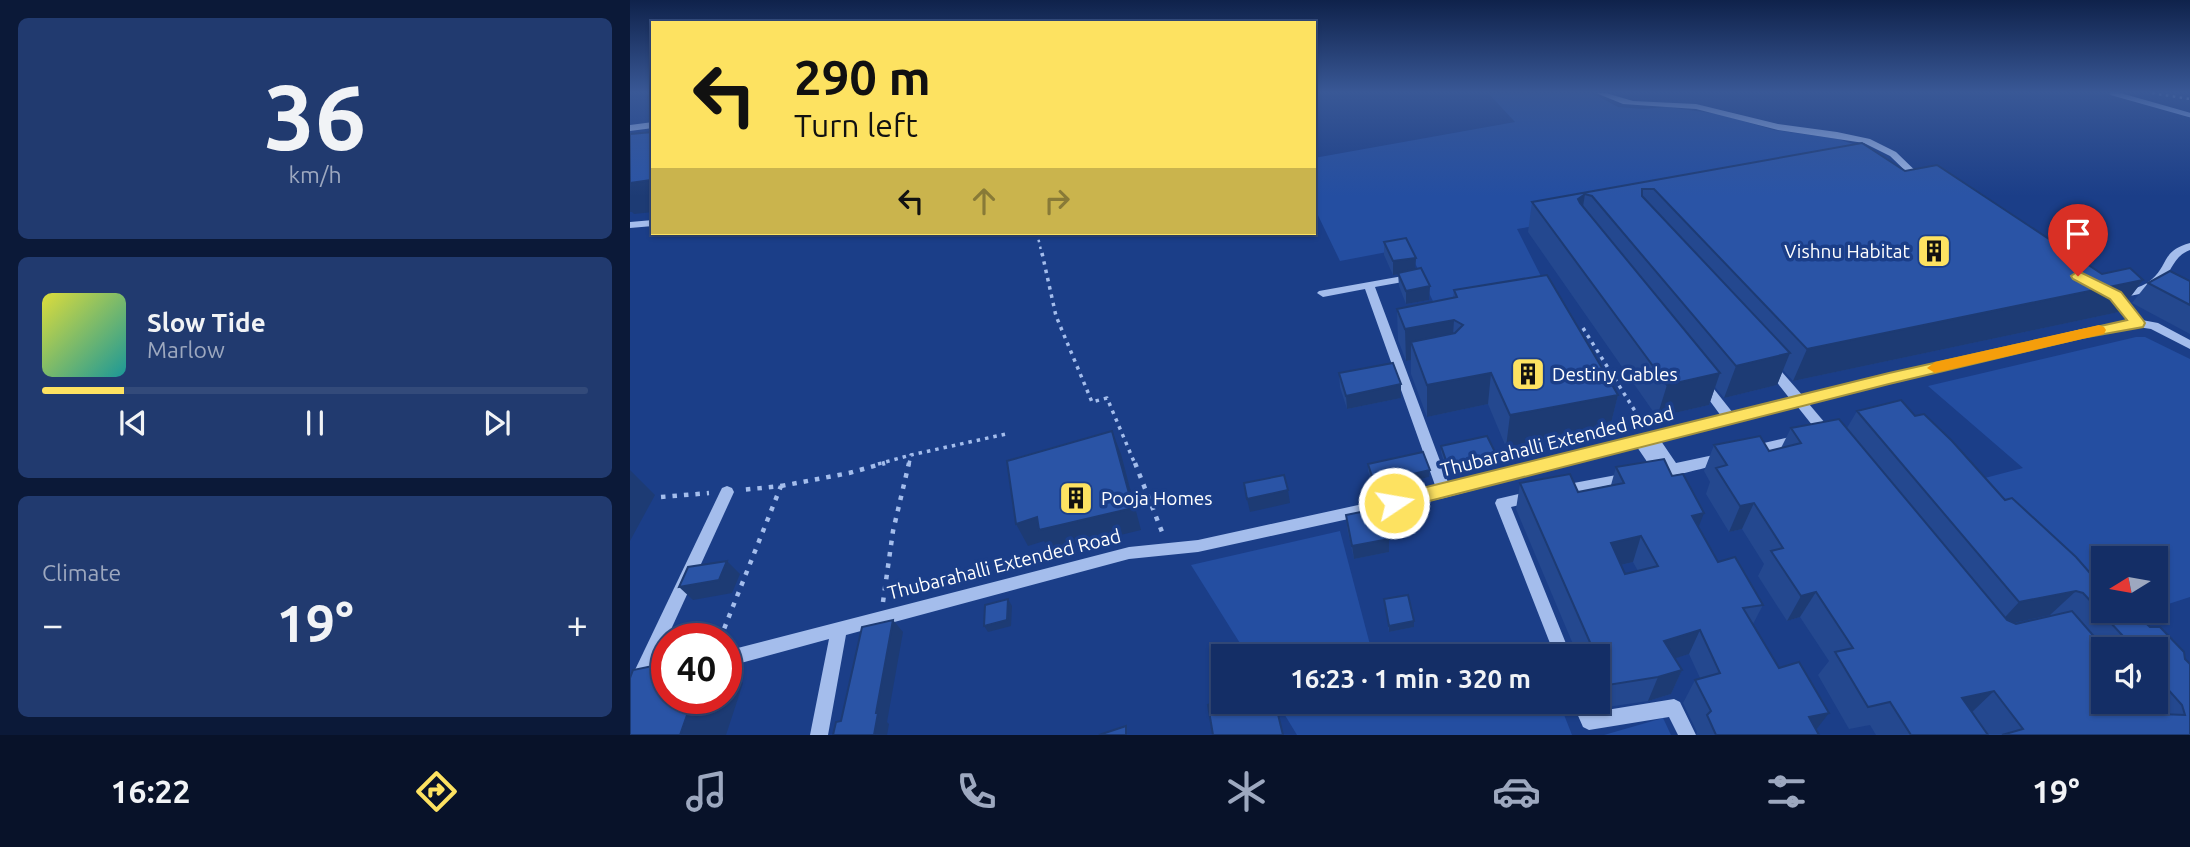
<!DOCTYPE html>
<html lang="en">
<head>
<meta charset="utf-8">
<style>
  body { margin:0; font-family:Ubuntu,sans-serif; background:#213a6f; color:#f1f3f6; height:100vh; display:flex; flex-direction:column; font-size:26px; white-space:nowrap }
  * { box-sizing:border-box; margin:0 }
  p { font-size:23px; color:#9da8bf }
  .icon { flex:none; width:38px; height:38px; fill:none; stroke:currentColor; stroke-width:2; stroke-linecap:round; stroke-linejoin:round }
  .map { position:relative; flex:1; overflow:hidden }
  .drawer { display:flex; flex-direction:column; gap:18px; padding:18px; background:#0b1938; width:630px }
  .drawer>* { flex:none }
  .banner { position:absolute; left:21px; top:21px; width:665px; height:214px; border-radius:0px; box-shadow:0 2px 5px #0004,0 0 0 2px #334a7a; background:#fde261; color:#111; overflow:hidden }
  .needle { width:46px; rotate:259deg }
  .controls { position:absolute; left:1461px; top:546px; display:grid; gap:14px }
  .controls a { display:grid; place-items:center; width:77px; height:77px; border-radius:0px; background:#142e66; box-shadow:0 2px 5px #0004,0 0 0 2px #334a7a; font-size:35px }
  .speed { position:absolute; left:21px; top:623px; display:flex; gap:14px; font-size:35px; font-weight:700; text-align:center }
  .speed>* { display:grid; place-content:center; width:91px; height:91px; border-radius:50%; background:#142e66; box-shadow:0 2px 5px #0004,0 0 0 2px #334a7a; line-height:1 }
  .speed .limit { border:10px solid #d22; background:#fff; color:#111 }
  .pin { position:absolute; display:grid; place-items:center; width:60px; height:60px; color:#fff; margin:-72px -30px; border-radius:50% 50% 50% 0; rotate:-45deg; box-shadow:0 0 7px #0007 }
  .pin .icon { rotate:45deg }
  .me { position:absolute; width:77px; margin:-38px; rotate:78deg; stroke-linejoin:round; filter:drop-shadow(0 0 5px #0008) }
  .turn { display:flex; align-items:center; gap:24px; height:147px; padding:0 28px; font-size:32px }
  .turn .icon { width:91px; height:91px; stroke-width:2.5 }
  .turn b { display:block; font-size:49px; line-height:60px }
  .lanes { display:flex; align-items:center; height:66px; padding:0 28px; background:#0003; justify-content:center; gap:35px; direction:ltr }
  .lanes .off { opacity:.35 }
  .big { font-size:52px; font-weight:600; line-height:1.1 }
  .drawer .card { flex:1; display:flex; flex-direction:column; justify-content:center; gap:10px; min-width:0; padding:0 24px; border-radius:10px; background:#213a6f }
  .drawer .dial { align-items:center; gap:0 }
  .dial b { font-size:91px; line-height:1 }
  .song { display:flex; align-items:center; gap:21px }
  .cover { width:84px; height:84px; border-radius:10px; background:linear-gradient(135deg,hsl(60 70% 55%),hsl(180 70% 35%)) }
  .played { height:7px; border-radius:4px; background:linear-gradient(90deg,#fde261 15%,#334a7a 15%) }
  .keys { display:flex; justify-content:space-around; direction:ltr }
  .heat { display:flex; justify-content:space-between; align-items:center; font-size:38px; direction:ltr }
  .trip { position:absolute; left:581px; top:644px; width:399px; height:70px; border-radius:0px; background:#142e66; box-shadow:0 2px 5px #0004,0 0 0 2px #334a7a; font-weight:600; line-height:70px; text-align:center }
  .tab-bar { display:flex; height:112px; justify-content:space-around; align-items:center; background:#081229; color:#9da8bf }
  .tab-bar .icon { width:49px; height:49px }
  .tab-bar .selected { color:#fde261 }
  .tab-bar b { font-size:32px; color:#f1f3f6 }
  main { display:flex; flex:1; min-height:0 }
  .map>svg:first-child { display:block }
  .green { fill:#244ea1 }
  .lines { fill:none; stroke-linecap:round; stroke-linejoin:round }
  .stream { stroke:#97b6ee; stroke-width:4.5 }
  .path-far2 { stroke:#a4bdec; stroke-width:2.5; stroke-dasharray:2.5 4.5; stroke-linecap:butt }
  .path-far1 { stroke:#a4bdec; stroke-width:3.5; stroke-dasharray:3.5 5; stroke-linecap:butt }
  .path { stroke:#a4bdec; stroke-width:4.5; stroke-dasharray:4.5 7; stroke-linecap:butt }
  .minor { fill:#a4bdec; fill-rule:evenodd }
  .wall { fill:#24488f; fill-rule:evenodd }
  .shaded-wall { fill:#1d3b74 }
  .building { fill:#2a54a6; stroke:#1d3b74; stroke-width:2; fill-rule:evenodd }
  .route { fill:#fde261; stroke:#a4933f; stroke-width:2 }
  .slow { fill:#f59e0b }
  .labels { text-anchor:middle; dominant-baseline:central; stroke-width:7; stroke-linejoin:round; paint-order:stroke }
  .poi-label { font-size:19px; fill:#fff; stroke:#1b3e88; text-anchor:start }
  .street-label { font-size:19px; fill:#fff; stroke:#1b3e88 }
</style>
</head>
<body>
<main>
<section class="drawer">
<div class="card dial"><b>36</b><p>km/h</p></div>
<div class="card">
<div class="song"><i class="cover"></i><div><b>Slow Tide</b><p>Marlow</p></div></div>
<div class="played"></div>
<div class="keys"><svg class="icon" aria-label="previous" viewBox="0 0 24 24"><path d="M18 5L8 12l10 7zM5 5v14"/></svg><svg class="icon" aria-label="pause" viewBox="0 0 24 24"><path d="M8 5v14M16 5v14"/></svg><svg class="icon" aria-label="next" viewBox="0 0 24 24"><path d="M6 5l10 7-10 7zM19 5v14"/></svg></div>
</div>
<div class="card"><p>Climate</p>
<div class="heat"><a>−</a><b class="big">19°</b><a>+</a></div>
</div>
</section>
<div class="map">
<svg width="1560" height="735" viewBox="0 0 1560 735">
  <rect width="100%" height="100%" fill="#1b3e88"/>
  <g class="green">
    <polygon points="858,93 962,93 988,107 1013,109 1037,107 1089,114 1144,130 1208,139 1232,147 1261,162 1218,165 1064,199 887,229 921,296 809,314 778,248 710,261 684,207 684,158 885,122"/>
    <polygon points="1506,337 1515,337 1560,359 1560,597 1526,608 1526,558 1474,558 1474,611 1519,611 1480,624 1332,484 1393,468 1298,386"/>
    <polygon points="710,531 743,656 618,656 561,565"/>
    <polygon points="647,702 929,702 942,735 667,735"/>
    <polygon points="1033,718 1041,735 974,735"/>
  </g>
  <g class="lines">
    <polyline class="stream" points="1482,93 1560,115"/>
    <g class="path-far2">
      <polyline points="1522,93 1560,99"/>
      <polyline points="407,233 412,255"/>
    </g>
    <g class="path-far1">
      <polyline points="412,253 426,316 462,402 477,398 505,464"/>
      <polyline points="953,328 1015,427"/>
      <polyline points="248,464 281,455"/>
      <polyline points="279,464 281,455 376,434"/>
    </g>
    <g class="path">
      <polyline points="505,463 534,537"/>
      <polyline points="151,486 219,473 255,463"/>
      <polyline points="31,497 79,493"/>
      <polyline points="253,602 263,531 279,463"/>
      <polyline points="90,639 151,486 111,490"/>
    </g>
    <g class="minor">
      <polygon points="966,93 976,93 1003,101 1066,104 1148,124 1207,132 1240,139 1266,152 1295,180 1293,182 1287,182 1260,156 1234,143 1148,130 1066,109 993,104"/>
      <polygon points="23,122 23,128 0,131 0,125"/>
      <polygon points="23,220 23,226 0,228 0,222"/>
      <path d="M 1560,243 L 1560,250 C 1543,256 1542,272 1530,284 C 1520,293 1505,295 1492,297 L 1512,320 L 1528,323 L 1560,340 L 1560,349 L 1521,329 L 1508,327 L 1452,337 L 1179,404 L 1206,436 L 1204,440 L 1194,440 L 1167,406 L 1031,441 L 1046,463 L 1093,453 L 1098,454 L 1100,458 L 1098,462 L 1093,463 C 1077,467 1035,480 1021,477 L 1019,473 L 1022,469 L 1007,447 L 814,498 L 568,552 L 499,559 L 216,635 L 198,735 L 180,735 L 199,639 L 96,667 L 96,651 L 499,547 L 568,540 L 806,488 L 735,289 L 693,297 L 687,293 L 689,291 L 784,274 L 789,277 L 784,280 L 745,287 L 819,485 L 1091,416 L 1066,382 L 1072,378 L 1076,379 L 1103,413 L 1160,399 L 1135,367 L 1141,363 L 1145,364 L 1173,396 L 1452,329 L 1500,321 L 1479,296 L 1477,294 L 1479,292 C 1493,290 1510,290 1521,280 C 1539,265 1531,251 1560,243 Z"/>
      <polygon points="1168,435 1173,436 1175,440 1173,444 1121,456 1116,455 1114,451 1116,447 1121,446"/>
      <polygon points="997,473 1002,474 1004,478 1002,482 997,483 933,497 928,495 926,491 928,487 933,485"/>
      <polygon points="97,486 102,488 104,492 16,684 10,686 4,684 2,678 4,672 90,492 92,488"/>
      <polygon points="901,491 906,493 908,497 906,501 881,507 941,656 925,656 865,503 867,499"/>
      <polygon points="1044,699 1050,702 1066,735 1048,735 1039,717 959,730 953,727 942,702 960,702 964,712"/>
    </g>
  </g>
  <g class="wall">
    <polygon points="1232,143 1275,171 1472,274 1513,280 1489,312 1163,381 1153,370 1147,385 1094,398 1085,387 1079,405 1027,417 898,232 902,202"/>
    <polygon points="754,242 786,258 785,269 800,286 799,300 776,304 769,286 768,274 763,275 754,255"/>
    <polygon points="1560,281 1560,334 1502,303 1518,283"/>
    <polygon points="824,290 988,395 980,427 876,447 858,404 797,417 781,374 781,360 776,361 768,340 767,309 823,298"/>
    <polygon points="709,373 771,384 771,398 717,409 710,387"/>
    <path d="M 1227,411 L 1285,416 L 1474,611 L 1520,627 L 1554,652 L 1560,735 L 1246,735 L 1240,725 L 1219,729 L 1188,675 L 1199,661 L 1170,617 L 1157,621 L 1128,576 L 1134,564 L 1112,529 L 1099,532 L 1076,494 L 1080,482 L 1074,471 L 1084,445 L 1139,451 L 1151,448 L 1161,428 L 1217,428 ZM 1420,615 L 1423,616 L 1386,624 L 1384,623 ZM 1474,649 L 1526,649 L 1526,702 L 1474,702 Z"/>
    <polygon points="811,446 867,456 866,463 817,473 811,452"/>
    <polygon points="738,464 800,470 799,477 744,490 738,471"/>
    <path d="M 986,467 L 1068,528 L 1088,562 L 1133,605 L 1123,624 L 1189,735 L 1066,735 L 1067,732 L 1053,703 L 1065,680 L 1070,678 L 1059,654 L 1045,658 L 1052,670 L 1041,694 L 1018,701 L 970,708 L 967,702 L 968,656 L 948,656 L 886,509 L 890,483 L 948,492 L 981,485 ZM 1003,562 L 1008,571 L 995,574 L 991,565 Z"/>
    <polygon points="716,515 759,539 759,552 724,559 717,528"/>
    <polygon points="754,599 784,621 784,627 759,632"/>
  </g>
  <g class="shaded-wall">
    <polygon points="23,93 23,106 15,94"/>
    <polygon points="23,178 23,212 4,214 2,212 0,212 0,183"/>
    <polygon points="955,194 950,225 948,199"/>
    <polygon points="786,258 785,272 763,275 763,261"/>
    <polygon points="1513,280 1489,312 1163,381 1177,349"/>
    <polygon points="800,286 799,300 776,304 776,291"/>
    <polygon points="824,320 822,351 781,342 781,360 776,361 775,329"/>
    <polygon points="1160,353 1147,385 1094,398 1106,366"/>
    <polygon points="861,373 858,404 797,417 797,385"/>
    <polygon points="1090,373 1079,405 1027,417 1037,385"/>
    <polygon points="771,384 771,398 717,409 716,396"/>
    <polygon points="988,395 980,427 876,447 880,415"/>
    <polygon points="482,431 491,454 511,530 420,552 414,541 398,546 386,524"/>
    <polygon points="867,456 866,463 817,473 818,466"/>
    <polygon points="0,470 25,495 0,541"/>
    <polygon points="800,470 799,477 744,490 744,483"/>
    <polygon points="658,490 660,503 620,512 617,499"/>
    <polygon points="1124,503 1112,529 1099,532 1110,506"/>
    <polygon points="1074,513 1064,539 1062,516"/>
    <polygon points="1011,536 1003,562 974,569 981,543"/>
    <polygon points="759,539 759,552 724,559 722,546"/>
    <polygon points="97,561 110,574 102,593 63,600 49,587"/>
    <polygon points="1446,591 1420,615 1366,627 1389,602"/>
    <polygon points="1186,592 1170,617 1157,621 1171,596"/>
    <polygon points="378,599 382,606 381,626 358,632 354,626"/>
    <polygon points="263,620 273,632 257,722 259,724 257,735 244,735 246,713"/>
    <polygon points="784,621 784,627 759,632 759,626"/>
    <polygon points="1070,630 1059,654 1024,665 1034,641"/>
    <polygon points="96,669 113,683 96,735 50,735 63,698 96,698"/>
    <polygon points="1052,670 1041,694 1018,701 1028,677"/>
    <polygon points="1364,691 1340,714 1332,698"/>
    <polygon points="1199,713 1182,735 1179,717"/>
  </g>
  <g class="building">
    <polygon points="23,132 23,178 21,180 0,183 0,134"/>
    <polygon points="1232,143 1275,171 1307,165 1472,274 1500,268 1513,280 1177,349 1024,189 1012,189 1012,196 1160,353 1106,366 962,196 955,194 948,199 950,203 1090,373 1037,385 902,202"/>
    <polygon points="776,238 786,258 763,261 754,242"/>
    <polygon points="791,268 800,286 776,291 768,273"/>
    <polygon points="1540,271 1560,281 1560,305 1518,283"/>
    <polygon points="917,275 988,395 880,415 861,373 797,385 781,342 825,333 833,325 824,320 775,329 767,309 827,297 824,290"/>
    <polygon points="763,363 771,384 716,396 709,373"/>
    <polygon points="1271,400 1285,416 1294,414 1322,441 1375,500 1382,498 1446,557 1474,589 1474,611 1503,611 1520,627 1530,627 1554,652 1555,659 1560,664 1560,735 1372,735 1393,729 1364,691 1332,698 1358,735 1281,735 1260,702 1238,707 1205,652 1223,648 1186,592 1171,596 1141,551 1153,548 1124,503 1110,506 1086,468 1097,465 1084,445 1130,436 1139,451 1171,443 1161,428 1209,419 1377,620 1386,624 1442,611 1475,649 1474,649 1474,702 1520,702 1529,714 1555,715 1552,705 1527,677 1526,677 1526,649 1505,649 1453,593 1446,591 1389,602 1227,411"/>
    <polygon points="482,431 503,508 409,530 407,517 386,524 377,461"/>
    <polygon points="857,436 867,456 818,466 811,446"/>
    <polygon points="793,452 800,470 744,483 738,464"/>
    <path d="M 1034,459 L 1042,476 L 1053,474 L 1074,513 L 1062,516 L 1088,562 L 1105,557 L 1133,605 L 1113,608 L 1149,668 L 1169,662 L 1199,713 L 1179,717 L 1189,735 L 1086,735 L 1077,715 L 1081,711 L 1065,680 L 1090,673 L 1070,630 L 1034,641 L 1052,670 L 1028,677 L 978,685 L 968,661 L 968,656 L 966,656 L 890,483 L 940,474 L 948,492 L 994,483 L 986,467 ZM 1011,536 L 1028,566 L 995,574 L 981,543 Z"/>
    <polygon points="654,475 658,490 617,499 614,483"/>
    <polygon points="750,508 759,539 722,546 716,515"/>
    <polygon points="97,561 89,580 49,587 58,567"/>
    <polygon points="778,595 784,621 759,626 754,599"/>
    <polygon points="378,599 377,620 354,626 355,605"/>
    <polygon points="263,620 246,713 248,713 244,735 203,735 206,722 211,721 232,627"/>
    <polygon points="37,663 37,698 63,698 50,735 0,735 0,678 3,670"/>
    <polygon points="593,700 593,702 645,702 653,735 583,735 578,705"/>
    <polygon points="496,726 496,735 469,735"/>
  </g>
  <linearGradient id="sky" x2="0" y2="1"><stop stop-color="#0f224b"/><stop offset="0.47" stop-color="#395896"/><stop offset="1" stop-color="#395896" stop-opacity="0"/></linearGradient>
  <rect width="1560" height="196" fill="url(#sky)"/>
  <polygon class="route" points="1448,271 1491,292 1513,320 1515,323 1513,327 1452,338 1259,384 764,510 758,508 755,503 758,498 764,495 1259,373 1497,320 1480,299 1443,279 1441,276"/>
  <polygon class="slow" points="1469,325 1474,327 1476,330 1474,334 1305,373 1297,368 1305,362"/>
  <defs>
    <g id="building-square" transform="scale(1.75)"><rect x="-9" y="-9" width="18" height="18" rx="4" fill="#fde261" stroke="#1b3e88"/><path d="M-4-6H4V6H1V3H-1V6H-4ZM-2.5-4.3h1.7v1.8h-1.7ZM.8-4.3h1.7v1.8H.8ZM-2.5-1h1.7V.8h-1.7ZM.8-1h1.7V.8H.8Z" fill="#111"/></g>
  </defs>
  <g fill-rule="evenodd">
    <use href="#building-square" x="1304" y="251"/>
    <use href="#building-square" x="898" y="374"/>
    <use href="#building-square" x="446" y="498"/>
  </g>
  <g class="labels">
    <g class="poi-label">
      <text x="1280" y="251" text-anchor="end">Vishnu Habitat</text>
      <text x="922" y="374">Destiny Gables</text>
      <text x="471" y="498">Pooja Homes</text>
    </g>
    <g class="street-label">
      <text transform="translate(927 441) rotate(-14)">Thubarahalli Extended Road</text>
      <text transform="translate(374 564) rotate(-14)">Thubarahalli Extended Road</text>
    </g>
  </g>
</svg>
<div class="controls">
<a><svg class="needle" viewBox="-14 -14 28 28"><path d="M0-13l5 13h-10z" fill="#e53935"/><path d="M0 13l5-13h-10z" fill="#9da8bf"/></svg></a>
<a><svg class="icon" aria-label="sound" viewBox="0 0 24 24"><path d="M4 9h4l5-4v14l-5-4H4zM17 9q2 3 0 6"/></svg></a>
</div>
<div class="speed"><div class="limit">40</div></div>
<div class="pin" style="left:1448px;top:276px;background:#d93025"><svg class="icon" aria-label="arrive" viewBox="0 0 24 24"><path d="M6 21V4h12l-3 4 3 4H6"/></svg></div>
<svg class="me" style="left:764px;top:503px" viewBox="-20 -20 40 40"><circle r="17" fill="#fde261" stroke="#fff" stroke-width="3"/><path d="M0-11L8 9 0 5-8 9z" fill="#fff"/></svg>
<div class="trip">16:23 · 1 min · 320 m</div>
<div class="banner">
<div class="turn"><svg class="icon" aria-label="left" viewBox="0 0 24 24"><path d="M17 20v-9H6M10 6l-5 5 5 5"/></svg><div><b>290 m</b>Turn left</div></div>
<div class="lanes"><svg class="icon" aria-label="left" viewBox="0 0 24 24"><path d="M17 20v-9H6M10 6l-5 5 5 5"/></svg><svg class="icon off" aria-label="ahead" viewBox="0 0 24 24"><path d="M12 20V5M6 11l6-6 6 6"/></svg><svg class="icon off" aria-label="right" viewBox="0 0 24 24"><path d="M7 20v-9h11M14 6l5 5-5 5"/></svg></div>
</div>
</div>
</main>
<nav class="tab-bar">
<b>16:22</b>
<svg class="icon selected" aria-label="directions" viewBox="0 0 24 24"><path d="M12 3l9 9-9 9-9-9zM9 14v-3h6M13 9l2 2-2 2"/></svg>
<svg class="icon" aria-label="music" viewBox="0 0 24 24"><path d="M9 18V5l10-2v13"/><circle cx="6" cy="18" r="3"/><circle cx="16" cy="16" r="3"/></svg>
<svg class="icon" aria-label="phone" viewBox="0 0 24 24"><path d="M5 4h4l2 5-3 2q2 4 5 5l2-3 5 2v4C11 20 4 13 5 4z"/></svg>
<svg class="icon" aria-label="climate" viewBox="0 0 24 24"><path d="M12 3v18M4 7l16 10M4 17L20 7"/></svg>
<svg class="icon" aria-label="car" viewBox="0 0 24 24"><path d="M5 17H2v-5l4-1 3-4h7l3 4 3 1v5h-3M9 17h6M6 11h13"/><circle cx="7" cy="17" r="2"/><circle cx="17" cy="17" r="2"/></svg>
<svg class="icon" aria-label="filters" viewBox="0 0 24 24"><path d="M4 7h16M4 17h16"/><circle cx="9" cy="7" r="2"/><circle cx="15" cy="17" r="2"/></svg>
<b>19°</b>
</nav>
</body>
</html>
